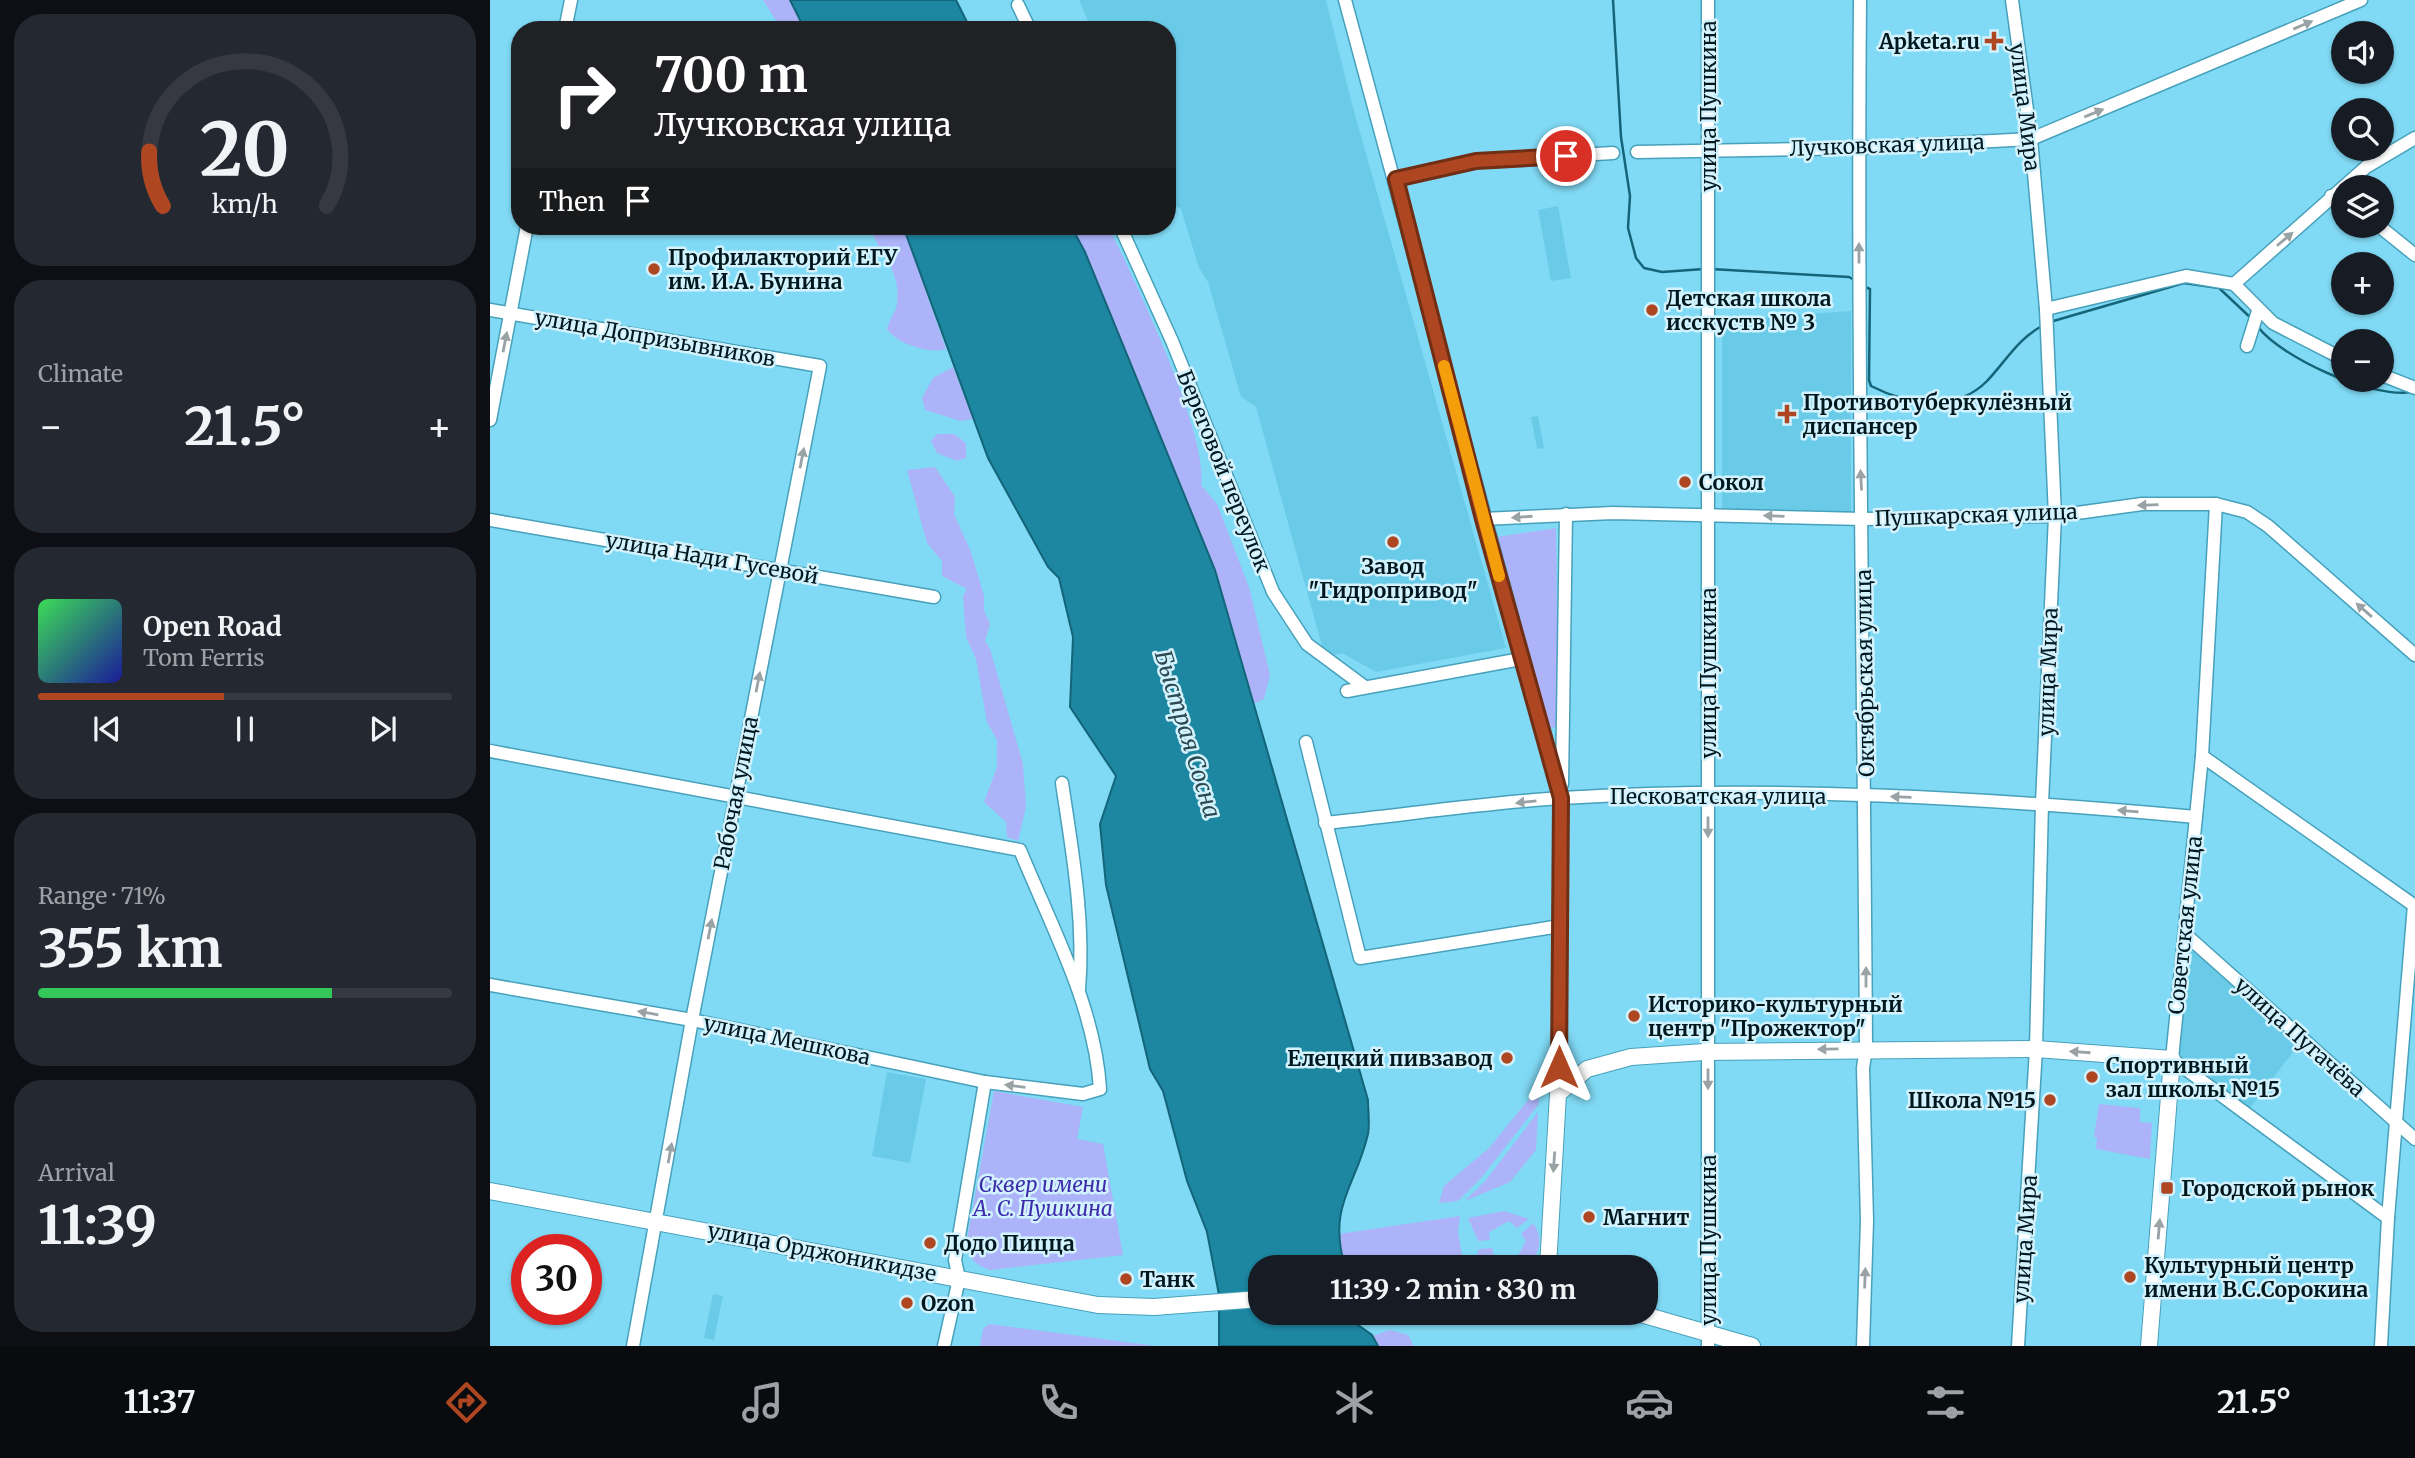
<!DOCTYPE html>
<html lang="en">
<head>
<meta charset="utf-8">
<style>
  body { margin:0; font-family:Merriweather,serif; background:#242831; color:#f1f3f6; height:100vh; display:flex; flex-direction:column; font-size:26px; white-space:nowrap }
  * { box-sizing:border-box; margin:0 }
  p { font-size:23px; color:#9ea1a6 }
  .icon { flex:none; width:38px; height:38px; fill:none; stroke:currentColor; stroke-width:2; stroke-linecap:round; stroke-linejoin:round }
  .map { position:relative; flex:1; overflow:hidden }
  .details { display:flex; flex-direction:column; gap:14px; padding:14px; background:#0d0f14; width:490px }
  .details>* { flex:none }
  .guide { position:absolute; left:21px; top:21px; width:665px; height:214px; border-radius:28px; box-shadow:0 2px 5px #0004; background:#202124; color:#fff; overflow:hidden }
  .tools { position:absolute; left:1841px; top:21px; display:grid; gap:14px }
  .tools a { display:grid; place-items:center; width:63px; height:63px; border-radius:50%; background:#171b24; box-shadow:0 2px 5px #0004; font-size:35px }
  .speed { position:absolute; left:21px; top:1234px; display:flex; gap:14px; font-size:35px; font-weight:700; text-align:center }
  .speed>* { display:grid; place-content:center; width:91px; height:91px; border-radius:50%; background:#171b24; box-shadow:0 2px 5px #0004; line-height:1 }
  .speed .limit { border:10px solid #d22; background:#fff; color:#111 }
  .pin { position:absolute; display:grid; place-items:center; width:60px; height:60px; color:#fff; margin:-30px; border:4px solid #fff; border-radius:50%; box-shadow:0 2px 7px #0007 }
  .me { position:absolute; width:77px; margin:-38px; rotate:0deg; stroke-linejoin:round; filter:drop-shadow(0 0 5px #0008) }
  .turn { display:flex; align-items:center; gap:24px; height:147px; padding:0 28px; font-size:32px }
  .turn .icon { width:91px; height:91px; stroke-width:2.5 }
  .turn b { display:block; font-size:49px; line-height:60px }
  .then { display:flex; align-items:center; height:66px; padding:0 28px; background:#0003; gap:14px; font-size:26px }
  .big { font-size:52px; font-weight:700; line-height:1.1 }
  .details .widget { flex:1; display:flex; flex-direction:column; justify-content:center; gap:10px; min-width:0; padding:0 24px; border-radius:28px; background:#242831 }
  .details .dial { align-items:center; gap:0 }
  .dial svg { height:182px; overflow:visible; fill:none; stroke:#363941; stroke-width:7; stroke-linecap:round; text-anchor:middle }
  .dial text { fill:#f1f3f6; stroke:none }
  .song { display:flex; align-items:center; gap:21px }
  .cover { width:84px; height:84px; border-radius:10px; background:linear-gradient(135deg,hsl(130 70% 55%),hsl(240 70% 35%)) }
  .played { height:7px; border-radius:4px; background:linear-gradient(90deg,#ad4621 45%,#363941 45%) }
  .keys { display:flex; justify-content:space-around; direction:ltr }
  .heat { display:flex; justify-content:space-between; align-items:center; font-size:38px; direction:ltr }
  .charge { height:10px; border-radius:5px; background:linear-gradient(90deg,#34c759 71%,#363941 0) }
  .trip { position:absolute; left:758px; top:1255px; width:410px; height:70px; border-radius:28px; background:#171b24; box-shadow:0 2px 5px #0004; font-weight:700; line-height:70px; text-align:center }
  .menu { display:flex; height:112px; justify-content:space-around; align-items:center; background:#090b0e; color:#9ea1a6 }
  .menu .icon { width:49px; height:49px }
  .menu .current { color:#ad4621 }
  .menu b { font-size:32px; color:#f1f3f6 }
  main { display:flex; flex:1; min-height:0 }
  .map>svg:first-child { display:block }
  .built { fill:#6acbe8 }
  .green { fill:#acb3f8 }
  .water { fill:#1d86a0; stroke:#146579; stroke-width:2 }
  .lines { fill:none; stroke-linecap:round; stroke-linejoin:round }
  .stream { stroke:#146579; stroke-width:2.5 }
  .minor-casing { stroke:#47a1ba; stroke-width:15 }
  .major-casing { stroke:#47a1ba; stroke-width:18 }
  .minor { stroke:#fff; stroke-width:12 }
  .major { stroke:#fff; stroke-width:16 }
  .oneway { fill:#99a2a5 }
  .route-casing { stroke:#702e15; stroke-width:18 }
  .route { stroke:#ad4621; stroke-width:12 }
  .slow { stroke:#f59e0b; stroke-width:12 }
  .poi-dot { fill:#ad4621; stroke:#d2f2fd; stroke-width:2.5 }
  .labels { text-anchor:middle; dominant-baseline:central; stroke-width:5; stroke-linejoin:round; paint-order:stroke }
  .poi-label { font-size:21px; font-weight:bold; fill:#00171e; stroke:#d2f2fd; text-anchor:start }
  .street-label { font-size:21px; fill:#00171e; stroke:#d2f2fd }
  .park-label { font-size:21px; font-style:italic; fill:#3d2dad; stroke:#d2f2fd }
  .water-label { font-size:23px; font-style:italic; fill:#2b4851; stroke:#d2f2fd }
</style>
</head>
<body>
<main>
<section class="details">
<div class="widget dial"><svg viewBox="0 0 100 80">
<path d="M14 69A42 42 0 1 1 86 69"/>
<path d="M14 69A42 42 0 0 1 8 45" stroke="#ad4621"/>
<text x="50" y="56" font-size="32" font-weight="700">20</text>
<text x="50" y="72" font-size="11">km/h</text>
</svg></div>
<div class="widget"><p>Climate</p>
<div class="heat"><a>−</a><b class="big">21.5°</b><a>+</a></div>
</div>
<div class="widget">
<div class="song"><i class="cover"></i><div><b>Open Road</b><p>Tom Ferris</p></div></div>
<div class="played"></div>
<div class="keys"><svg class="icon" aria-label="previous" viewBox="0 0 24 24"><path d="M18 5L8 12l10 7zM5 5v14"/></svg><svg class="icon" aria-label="pause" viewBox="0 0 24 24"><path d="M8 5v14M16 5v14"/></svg><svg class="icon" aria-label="next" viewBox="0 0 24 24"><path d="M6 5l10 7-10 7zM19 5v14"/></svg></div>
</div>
<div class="widget"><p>Range · 71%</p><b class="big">355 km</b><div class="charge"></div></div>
<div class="widget"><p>Arrival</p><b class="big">11:39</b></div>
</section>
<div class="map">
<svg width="1925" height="1346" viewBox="0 0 1925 1346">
  <rect width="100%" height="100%" fill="#81daf5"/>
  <g class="built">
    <polygon points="589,0 836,0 862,104 1016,648 886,672 852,653 835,657 766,407 751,397 718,282 709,268 691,209 677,200 677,30 602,30"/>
    <polygon points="1068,206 1081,278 1061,281 1048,210"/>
    <polygon points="1361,311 1361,515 1232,509 1232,320"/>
    <polygon points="1048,416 1054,448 1047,449 1041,417"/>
    <polygon points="1696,939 1810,1043 1757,1112 1684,1057"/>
    <polygon points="397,1072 436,1079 420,1163 382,1156"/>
    <polygon points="223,1294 233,1296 224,1340 214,1338"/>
  </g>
  <g class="green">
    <polygon points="273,0 300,0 315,30 292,30"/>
    <path d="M 380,226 L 413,226 L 456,349 C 439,354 407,344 397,329 C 399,319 406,313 407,303 C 411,267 388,255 380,226 Z"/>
    <path d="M 581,226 L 618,226 C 643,276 719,435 711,485 L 727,504 L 759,587 L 780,675 L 774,699 L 763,704 L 725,570 Z"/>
    <polygon points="463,367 483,419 471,421 435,410 432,398 443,378"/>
    <polygon points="447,434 464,434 476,443 476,458 467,461 447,453 441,441"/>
    <polygon points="445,467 465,497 464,514 481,552 494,596 494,610 500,624 495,641 500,649 533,764 536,807 528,841 517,837 516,822 494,802 507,767 507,740 497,722 486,659 476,637 473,596 477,589 452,576 452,561 437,543 417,470"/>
    <polygon points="1066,528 1068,727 1056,728 1007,537"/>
    <polygon points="1048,1088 1049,1104 992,1177 968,1201 949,1203 954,1186 999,1148"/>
    <path d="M 504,1091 L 593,1107 L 587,1139 L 613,1144 L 633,1255 L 500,1270 C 484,1264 476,1257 477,1239 Z"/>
    <polygon points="1609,1104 1650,1108 1650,1122 1662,1123 1660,1159 1606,1149 1607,1138 1604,1137"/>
    <polygon points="1048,1112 1046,1150 1020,1182 975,1201 996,1180"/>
    <polygon points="1014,1211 1039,1219 1027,1228 1019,1221 999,1232 1000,1240 988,1241 978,1218"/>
    <polygon points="970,1216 968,1232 974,1267 855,1267 848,1243 849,1234"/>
    <path d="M 1043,1223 C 1054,1238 1050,1256 1036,1267 L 983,1267 L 989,1249 L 1002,1248 L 1004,1256 L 1026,1259 L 1036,1241 L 1031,1234 Z"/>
    <polygon points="499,1324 666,1346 490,1346 493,1329"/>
    <polygon points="900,1330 918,1335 924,1346 888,1346 882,1336"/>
  </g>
  <g class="water">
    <polygon points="300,0 466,0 481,30 315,30"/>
    <path d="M 413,226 L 581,226 L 595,252 L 725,570 L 878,1100 C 878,1111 880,1124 878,1134 C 866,1187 837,1205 855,1267 L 770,1267 L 770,1312 L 856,1313 L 857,1317 L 882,1335 L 888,1346 L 729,1346 L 729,1295 L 717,1232 L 697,1181 L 673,1091 L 660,1069 L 616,885 L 610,824 L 626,776 L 580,707 L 583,637 L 569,578 L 558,567 L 498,458 Z"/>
  </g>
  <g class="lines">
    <g class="stream">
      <polyline points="1123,0 1131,137 1140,196 1138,228 1146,258 1154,268 1172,272 1214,269"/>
      <polyline points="1221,269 1359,277 1366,281"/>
      <path d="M 1375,287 L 1380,289 L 1379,380 L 1381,386 C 1416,404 1466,413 1497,381 C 1516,361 1528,338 1554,325"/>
      <polyline points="1560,322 1694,283 1729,288 1762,319"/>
      <path d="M 1768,327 C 1792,358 1882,399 1922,392"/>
    </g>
    <g class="minor-casing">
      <g id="minor">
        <polyline points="855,0 1071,798 1068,1094"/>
        <path d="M 1370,0 C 1367,349 1374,699 1376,1048 L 1373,1068 L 1377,1221 L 1373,1346"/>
        <polyline points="1522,0 1541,139 1556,309 1565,516 1552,803 1546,1049 1528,1346"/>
        <polyline points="528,5 540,30"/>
        <polyline points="75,30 81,0"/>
        <polyline points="1147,152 1370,148 1541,139 1871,0"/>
        <polyline points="906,179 986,161 1123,153"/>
        <polyline points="1841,196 1853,211"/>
        <polyline points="630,226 682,341 783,592 817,644 875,687"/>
        <polyline points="1889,226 1925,255"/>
        <polyline points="1744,284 1876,167 1925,138"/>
        <polyline points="1556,309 1696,276 1744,284 1783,323 1853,359"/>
        <polyline points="0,310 330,366 202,1020 143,1346"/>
        <polyline points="1757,346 1768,311"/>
        <polyline points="1892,375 1925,388"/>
        <polyline points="0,420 37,226"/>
        <polyline points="1726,504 1712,756 1682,1059 1898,1218"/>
        <polyline points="993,519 1123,513 1373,519 1565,516 1652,504 1726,504 1757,512 1778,526 1925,655"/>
        <polyline points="0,520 444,597"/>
        <polyline points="857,691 1031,659"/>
        <polyline points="816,742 870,958 1070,926"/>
        <path d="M 0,751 L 530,850 C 561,926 605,1006 610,1089 L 593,1094 L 495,1082 L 202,1020 L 0,985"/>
        <polyline points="1712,756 1925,906"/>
        <path d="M 572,783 C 582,850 595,921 589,989"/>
        <polyline points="1072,784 1076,514"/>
        <path d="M 835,823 C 914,815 993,803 1072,798 C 1282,785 1496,798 1706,817"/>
        <polyline points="1695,934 1925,1139"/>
        <polyline points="454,1346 469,1279 465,1260 495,1082"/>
        <polyline points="1218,1346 1218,0"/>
        <polyline points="1891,1346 1898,1218 1924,905"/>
      </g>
    </g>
    <g class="major-casing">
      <g id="major">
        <polyline points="0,1191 608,1305 664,1307 770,1299"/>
        <polyline points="1058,1267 1068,1094 1097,1069 1141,1057 1214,1052 1546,1049 1682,1059 1659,1346"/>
        <polyline points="1144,1312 1262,1346"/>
      </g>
    </g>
    <use href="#minor" class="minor"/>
    <use href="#major" class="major"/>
  </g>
  <defs><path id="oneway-solid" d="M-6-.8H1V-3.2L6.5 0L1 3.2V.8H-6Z" transform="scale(1.75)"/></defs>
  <g class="oneway">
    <use href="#oneway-solid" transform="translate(1813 25) rotate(-23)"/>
    <use href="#oneway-solid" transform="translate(1604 113) rotate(-22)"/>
    <use href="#oneway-solid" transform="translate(1795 239) rotate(-40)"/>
    <use href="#oneway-solid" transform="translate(1369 253) rotate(-90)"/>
    <use href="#oneway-solid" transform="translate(15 342) rotate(-79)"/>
    <use href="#oneway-solid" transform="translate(312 458) rotate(-79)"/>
    <use href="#oneway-solid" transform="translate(1371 480) rotate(-93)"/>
    <use href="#oneway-solid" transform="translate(1658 505) rotate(178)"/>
    <use href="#oneway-solid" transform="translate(1284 516) rotate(-178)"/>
    <use href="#oneway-solid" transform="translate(1032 517) rotate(176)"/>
    <use href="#oneway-solid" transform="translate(1874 610) rotate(-139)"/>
    <use href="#oneway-solid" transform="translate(268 682) rotate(-79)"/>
    <use href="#oneway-solid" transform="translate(1411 797) rotate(-178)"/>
    <use href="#oneway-solid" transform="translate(1036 802) rotate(174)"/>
    <use href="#oneway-solid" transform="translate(1638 811) rotate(-175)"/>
    <use href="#oneway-solid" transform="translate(1218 827) rotate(90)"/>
    <use href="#oneway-solid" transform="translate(220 929) rotate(-79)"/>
    <use href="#oneway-solid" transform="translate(1376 977) rotate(-90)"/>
    <use href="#oneway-solid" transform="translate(158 1013) rotate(-170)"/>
    <use href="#oneway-solid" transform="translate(1338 1049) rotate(179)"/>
    <use href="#oneway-solid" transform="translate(1590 1052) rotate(-176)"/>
    <use href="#oneway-solid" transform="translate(1218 1079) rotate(90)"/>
    <use href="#oneway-solid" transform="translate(525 1086) rotate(-173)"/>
    <use href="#oneway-solid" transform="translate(180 1153) rotate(-80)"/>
    <use href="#oneway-solid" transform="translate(1064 1162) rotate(94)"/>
    <use href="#oneway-solid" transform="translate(1669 1229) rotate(-85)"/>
    <use href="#oneway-solid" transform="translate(1375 1278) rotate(-88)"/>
  </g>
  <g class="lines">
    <g class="route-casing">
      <polyline id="route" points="1069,1067 1071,798 993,519 906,179 986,161 1076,156"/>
    </g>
    <use href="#route" class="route"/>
    <polyline class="slow" points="954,366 1009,576"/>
  </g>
  <g class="poi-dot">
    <path d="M1500.5 30.5h7v7h7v7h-7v7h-7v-7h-7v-7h7z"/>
    <circle cx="164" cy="269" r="7"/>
    <circle cx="1162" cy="310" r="7"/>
    <path d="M1293.5 403.5h7v7h7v7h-7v7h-7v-7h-7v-7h7z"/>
    <circle cx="1195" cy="482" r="7"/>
    <circle cx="903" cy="542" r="7"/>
    <circle cx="1144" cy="1016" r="7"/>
    <circle cx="1017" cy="1058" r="7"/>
    <circle cx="1602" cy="1077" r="7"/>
    <circle cx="1560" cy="1100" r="7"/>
    <rect x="1670" y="1181" width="14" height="14" rx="3.5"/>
    <circle cx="1099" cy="1217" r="7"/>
    <circle cx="440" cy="1243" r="7"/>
    <circle cx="1640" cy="1277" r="7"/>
    <circle cx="636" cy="1279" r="7"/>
    <circle cx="417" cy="1303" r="7"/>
  </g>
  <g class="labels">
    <g class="poi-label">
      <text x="1490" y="41" text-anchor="end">Apketa.ru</text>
      <text x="178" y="257">Профилакторий ЕГУ<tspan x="178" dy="24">им. И.А. Бунина</tspan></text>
      <text x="1176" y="298">Детская школа<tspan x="1176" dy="24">исскуств № 3</tspan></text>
      <text x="1313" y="402">Противотуберкулёзный<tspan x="1313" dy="24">диспансер</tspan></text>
      <text x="1209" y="482">Сокол</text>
      <text x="903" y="566" text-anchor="middle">Завод<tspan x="903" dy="24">"Гидропривод"</tspan></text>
      <text x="1158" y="1004">Историко-культурный<tspan x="1158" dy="24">центр "Прожектор"</tspan></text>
      <text x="1003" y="1058" text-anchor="end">Елецкий пивзавод</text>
      <text x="1616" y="1065">Спортивный<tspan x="1616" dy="24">зал школы №15</tspan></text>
      <text x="1546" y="1100" text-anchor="end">Школа №15</text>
      <text x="1691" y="1188">Городской рынок</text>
      <text x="1113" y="1217">Магнит</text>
      <text x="454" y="1243">Додо Пицца</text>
      <text x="1654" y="1265">Культурный центр<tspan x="1654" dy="24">имени В.С.Сорокина</tspan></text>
      <text x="650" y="1279">Танк</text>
      <text x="431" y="1303">Ozon</text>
    </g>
    <g class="street-label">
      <text transform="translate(1218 106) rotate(-90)">улица Пушкина</text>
      <text transform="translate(1535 107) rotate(83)">улица Мира</text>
      <text transform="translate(1397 145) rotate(-2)">Лучковская улица</text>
      <text transform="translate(165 338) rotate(10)">улица Допризывников</text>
      <text transform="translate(734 471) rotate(68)">Береговой переулок</text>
      <text transform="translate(1486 515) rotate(-2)">Пушкарская улица</text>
      <text transform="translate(222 558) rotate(10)">улица Нади Гусевой</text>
      <text transform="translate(1558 672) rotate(-88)">улица Мира</text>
      <text transform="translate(1218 673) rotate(-90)">улица Пушкина</text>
      <text transform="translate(1375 673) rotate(-91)">Октябрьская улица</text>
      <text transform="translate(246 793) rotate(-79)">Рабочая улица</text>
      <text x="1228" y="796">Песковатская улица</text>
      <text transform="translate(1695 925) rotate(-84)">Советская улица</text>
      <text transform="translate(1810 1037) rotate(42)">улица Пугачёва</text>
      <text transform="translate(297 1040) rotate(12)">улица Мешкова</text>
      <text transform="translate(1535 1239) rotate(-86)">улица Мира</text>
      <text transform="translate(1218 1240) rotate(-90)">улица Пушкина</text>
      <text transform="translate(332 1252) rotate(11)">улица Орджоникидзе</text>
    </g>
    <g class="park-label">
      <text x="553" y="1184">Сквер имени<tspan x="553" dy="24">А. С. Пушкина</tspan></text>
    </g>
    <g class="water-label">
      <text transform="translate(698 734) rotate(73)">Быстрая Сосна</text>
    </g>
  </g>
</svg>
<div class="tools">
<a><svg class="icon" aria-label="sound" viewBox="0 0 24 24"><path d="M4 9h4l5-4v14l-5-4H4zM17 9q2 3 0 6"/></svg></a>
<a><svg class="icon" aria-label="search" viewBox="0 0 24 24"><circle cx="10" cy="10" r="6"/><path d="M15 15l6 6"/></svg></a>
<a><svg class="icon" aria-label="layers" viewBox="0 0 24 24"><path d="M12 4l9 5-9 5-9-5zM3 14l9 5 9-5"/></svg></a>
<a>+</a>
<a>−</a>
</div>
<div class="speed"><div class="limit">30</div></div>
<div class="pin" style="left:1076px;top:156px;background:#d93025"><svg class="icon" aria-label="arrive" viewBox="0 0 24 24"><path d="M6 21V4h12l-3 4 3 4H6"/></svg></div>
<svg class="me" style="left:1069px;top:1067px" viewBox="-20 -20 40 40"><path d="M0-17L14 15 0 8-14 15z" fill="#ad4621" stroke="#fff" stroke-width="4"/></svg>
<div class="trip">11:39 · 2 min · 830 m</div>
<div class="guide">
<div class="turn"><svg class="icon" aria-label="right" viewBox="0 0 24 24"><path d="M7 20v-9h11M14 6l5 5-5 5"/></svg><div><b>700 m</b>Лучковская улица</div></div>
<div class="then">Then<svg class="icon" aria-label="arrive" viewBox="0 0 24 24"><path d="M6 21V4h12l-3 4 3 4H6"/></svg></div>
</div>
</div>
</main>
<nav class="menu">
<b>11:37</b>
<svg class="icon current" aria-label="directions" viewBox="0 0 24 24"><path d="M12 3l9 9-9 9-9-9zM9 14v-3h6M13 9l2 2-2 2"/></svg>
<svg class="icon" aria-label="music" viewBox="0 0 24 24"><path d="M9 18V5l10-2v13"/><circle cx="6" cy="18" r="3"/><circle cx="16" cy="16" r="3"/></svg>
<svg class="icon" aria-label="phone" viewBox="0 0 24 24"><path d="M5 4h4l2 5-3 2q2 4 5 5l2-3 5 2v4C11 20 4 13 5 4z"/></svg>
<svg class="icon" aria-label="climate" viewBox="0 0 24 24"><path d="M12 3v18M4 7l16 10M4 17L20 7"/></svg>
<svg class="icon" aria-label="car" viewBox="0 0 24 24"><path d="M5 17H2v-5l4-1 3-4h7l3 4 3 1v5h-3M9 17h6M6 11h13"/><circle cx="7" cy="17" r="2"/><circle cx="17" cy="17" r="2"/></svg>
<svg class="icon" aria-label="filters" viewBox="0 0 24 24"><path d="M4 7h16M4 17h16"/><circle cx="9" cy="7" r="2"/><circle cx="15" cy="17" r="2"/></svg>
<b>21.5°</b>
</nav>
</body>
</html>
